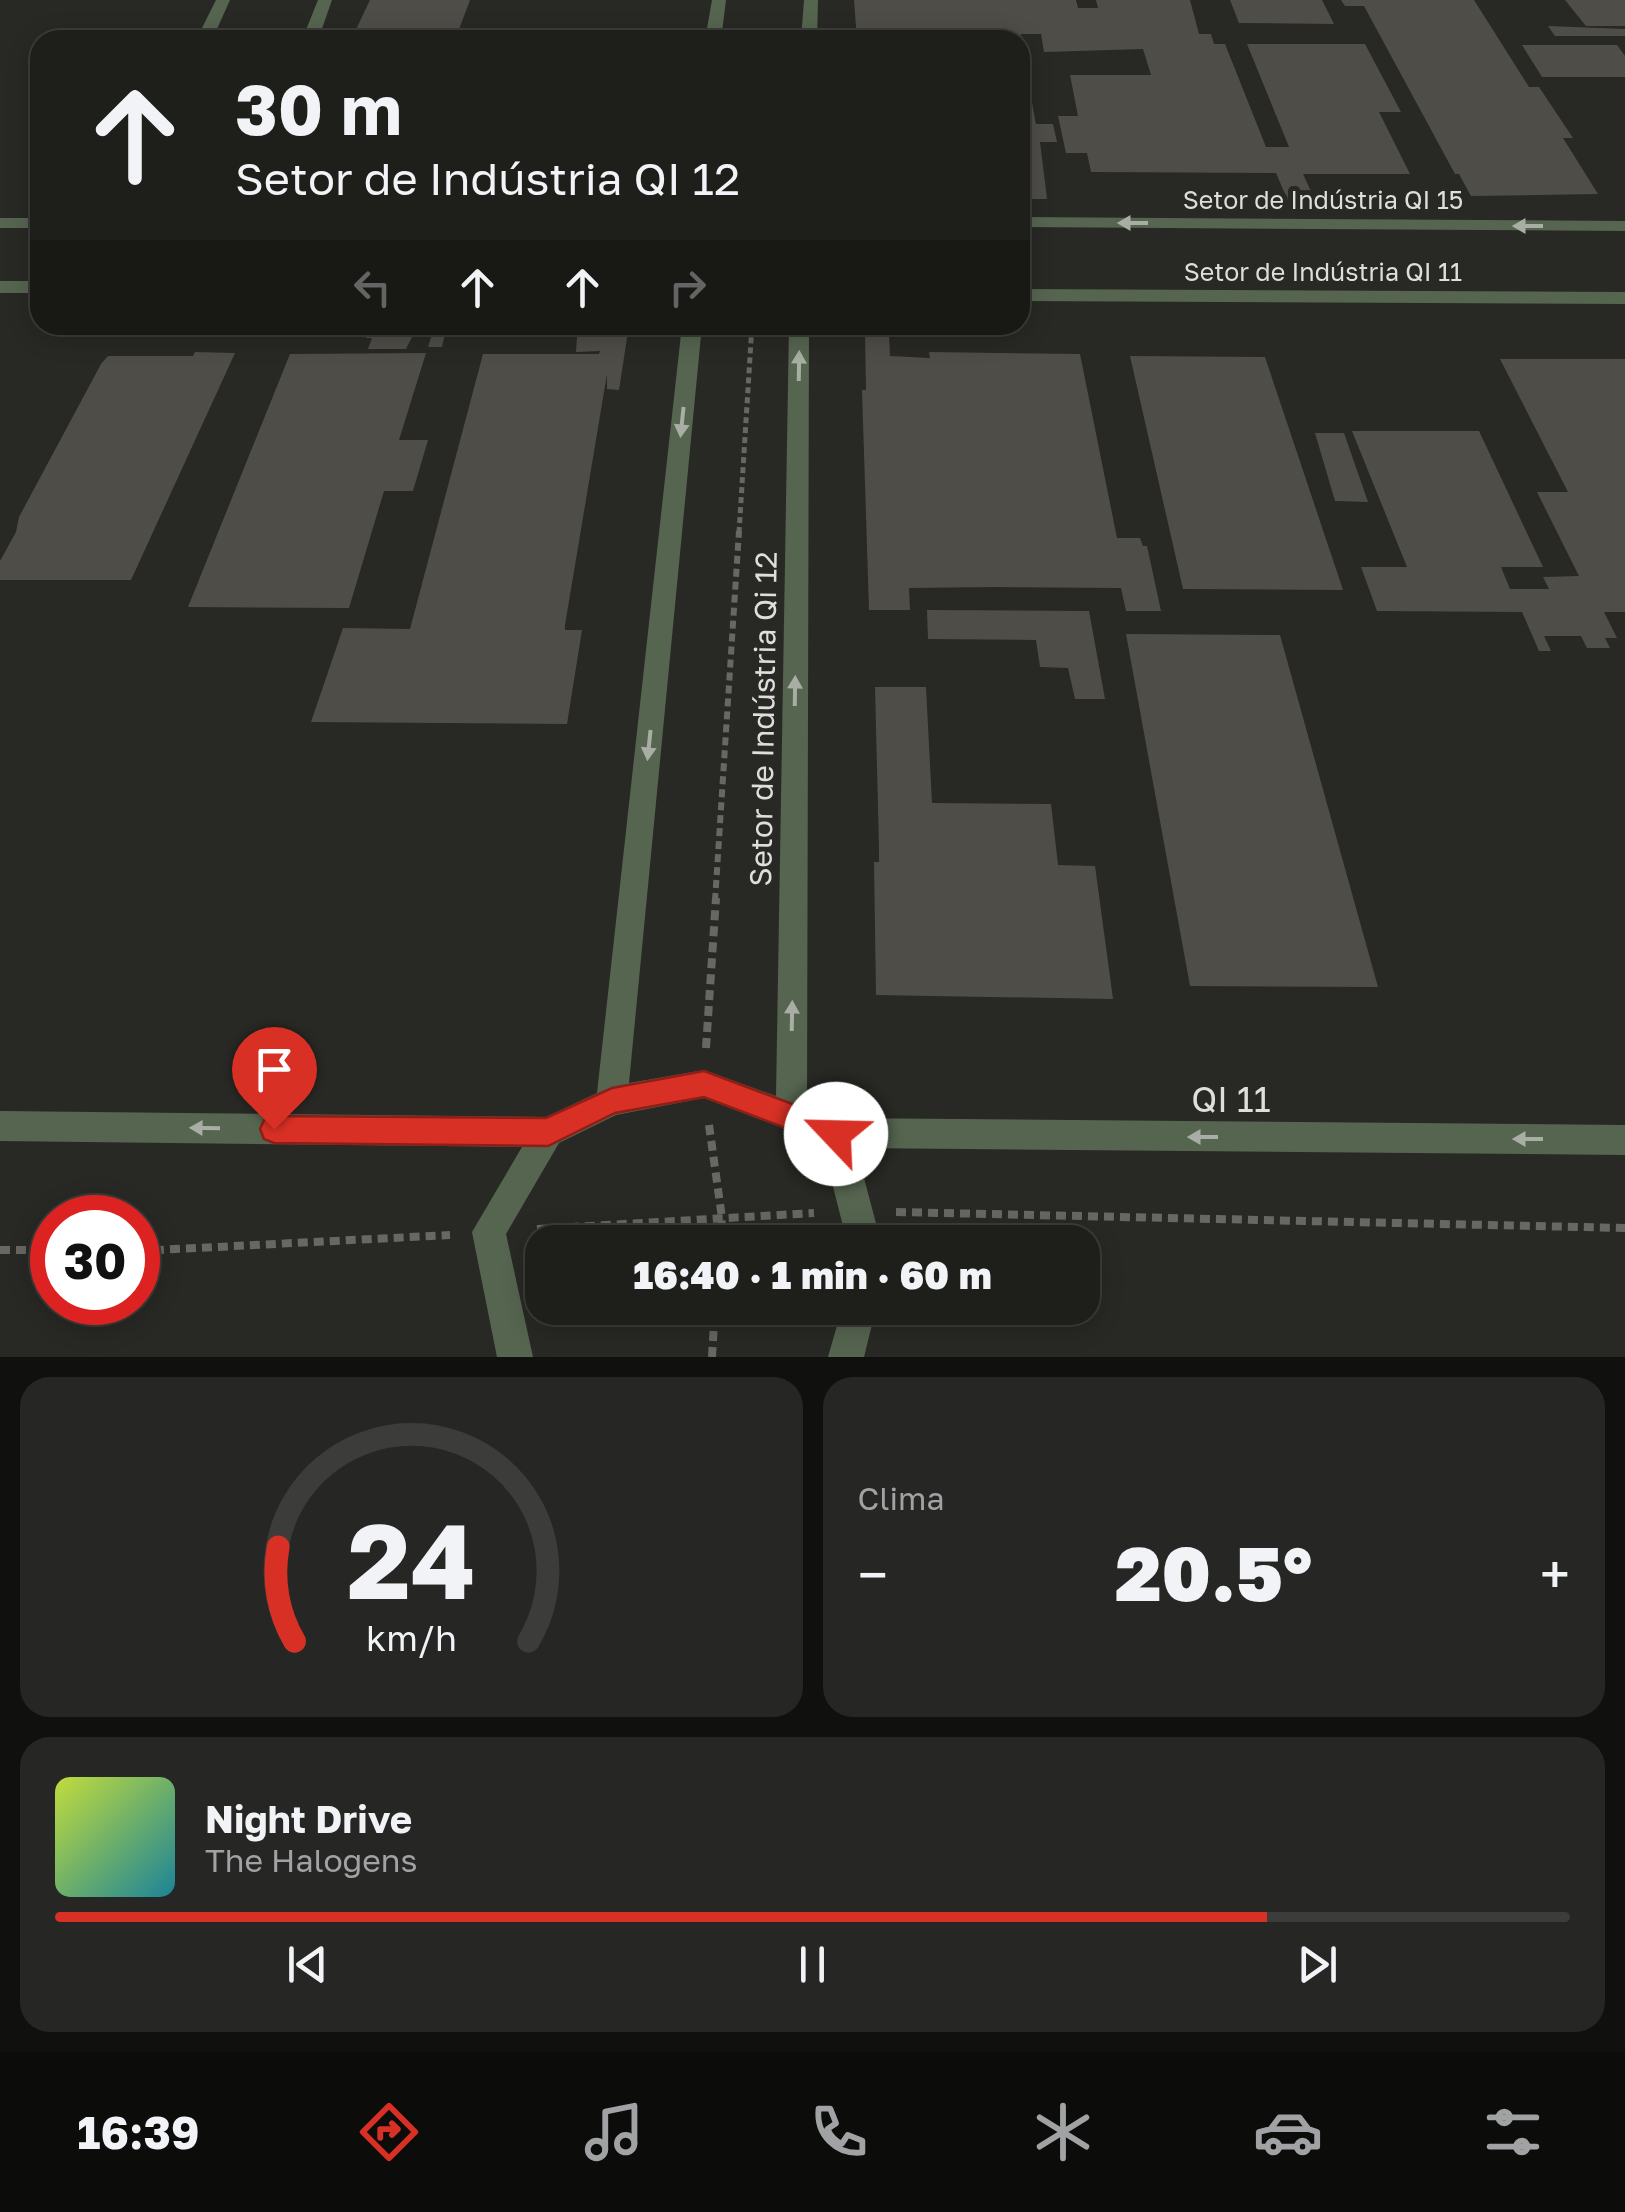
<!DOCTYPE html>
<html lang="pt">
<head>
<meta charset="utf-8">
<style>
  body { margin:0; font-family:"Golos Text",sans-serif; background:#262724; color:#f1f3f6; height:100vh; display:flex; flex-direction:column; font-size:38px; white-space:nowrap }
  * { box-sizing:border-box; margin:0 }
  p { font-size:32px; color:#a1a2a3 }
  .icon { flex:none; width:55px; height:55px; fill:none; stroke:currentColor; stroke-width:2; stroke-linecap:round; stroke-linejoin:round }
  .map { position:relative; height:1357px; overflow:hidden }
  .sheet { display:flex; flex-direction:column; gap:20px; padding:20px; background:#10110f; flex:1 }
  .sheet>* { flex:none }
  .guide { position:absolute; left:30px; top:30px; width:1000px; height:305px; border-radius:30px; box-shadow:0 5px 25px #0003,0 0 0 2px #3c3d3a; background:#1e1f1b; color:#f1f3f6; overflow:hidden }
  .speed { position:absolute; left:30px; top:1195px; display:flex; gap:20px; font-size:50px; font-weight:700; text-align:center }
  .speed>* { display:grid; place-content:center; width:130px; height:130px; border-radius:50%; background:#1e1f1b; box-shadow:0 5px 25px #0003,0 0 0 2px #3c3d3a; line-height:1 }
  .speed .limit { border:15px solid #d22; background:#fff; color:#111 }
  .pin { position:absolute; display:grid; place-items:center; width:85px; height:85px; color:#fff; margin:-102px -42px; border-radius:50% 50% 50% 0; rotate:-45deg; box-shadow:0 0 10px #0007 }
  .pin .icon { rotate:45deg }
  .me { position:absolute; width:110px; margin:-55px; rotate:294deg; stroke-linejoin:round; filter:drop-shadow(0 0 8px #0008) }
  .turn { display:flex; align-items:center; gap:35px; height:210px; padding:0 40px; font-size:45px }
  .turn .icon { width:130px; height:130px; stroke-width:2.5 }
  .turn b { display:block; font-size:70px; line-height:85px }
  .lanes { display:flex; align-items:center; height:95px; padding:0 40px; background:#0003; justify-content:center; gap:50px; direction:ltr }
  .lanes .off { opacity:.35 }
  .big { font-size:75px; font-weight:800; line-height:1.1 }
  .sheet .widget { flex:1; display:flex; flex-direction:column; justify-content:center; gap:15px; min-width:0; padding:0 35px; border-radius:30px; background:#262724 }
  .sheet .dial { align-items:center; gap:0 }
  .dial svg { height:260px; overflow:visible; fill:none; stroke:#3c3d3a; stroke-width:7; stroke-linecap:round; text-anchor:middle }
  .dial text { fill:#f1f3f6; stroke:none }
  .song { display:flex; align-items:center; gap:30px }
  .cover { width:120px; height:120px; border-radius:15px; background:linear-gradient(135deg,hsl(70 70% 55%),hsl(190 70% 35%)) }
  .played { height:10px; border-radius:5px; background:linear-gradient(90deg,#d93025 80%,#3c3d3a 80%) }
  .keys { display:flex; justify-content:space-around; direction:ltr }
  .heat { display:flex; justify-content:space-between; align-items:center; font-size:55px; direction:ltr }
  .sheet .tiles { flex:1; display:grid; gap:20px; grid-template-columns:1fr 1fr }
  .widget:last-child { grid-column:span 2 }
  .trip { position:absolute; left:525px; top:1225px; width:575px; height:100px; border-radius:30px; background:#1e1f1b; box-shadow:0 5px 25px #0003,0 0 0 2px #3c3d3a; font-weight:800; line-height:100px; text-align:center }
  .tab-bar { display:flex; height:160px; justify-content:space-around; align-items:center; background:#0c0c0b; color:#a1a2a3 }
  .tab-bar .icon { width:70px; height:70px }
  .tab-bar .active { color:#d93025 }
  .tab-bar b { font-size:45px; color:#f1f3f6 }
  .map>svg:first-child { display:block }
  .building { fill:#4f4d48 }
  .lines { fill:none; stroke-linecap:round; stroke-linejoin:round }
  .path-far2 { stroke:#676864; stroke-width:5; stroke-dasharray:6 4; stroke-linecap:butt }
  .path-far1 { stroke:#676864; stroke-width:6; stroke-dasharray:8 5; stroke-linecap:butt }
  .path { stroke:#676864; stroke-width:8; stroke-dasharray:10 6; stroke-linecap:butt }
  .minor { fill:#566550; fill-rule:evenodd }
  .oneway { fill:#a8aea4 }
  .route { fill:#d93025; stroke:#8d1f18; stroke-width:2.5 }
  .labels { text-anchor:middle; dominant-baseline:central; stroke-width:10; stroke-linejoin:round; paint-order:stroke }
  .far-street-label { font-size:25px; fill:#dedfdc; stroke:#282924 }
  .street-label { font-size:30px; fill:#dedfdc; stroke:#282924 }
  .near-street-label { font-size:35px; fill:#dedfdc; stroke:#282924 }
</style>
</head>
<body>
<div class="map">
<svg width="1625" height="1357" viewBox="0 0 1625 1357">
  <rect width="100%" height="100%" fill="#282924"/>
  <g class="building">
    <polygon points="370,0 470,0 455,40 351,40"/>
    <polygon points="854,0 1076,0 1078,8 1098,8 1096,0 1190,0 1199,34 1211,34 1214,44 1225,44 1266,147 1289,147 1247,44 1365,44 1401,112 1379,112 1410,174 1303,174 1315,200 1288,201 1276,173 1091,172 1087,153 1066,153 1058,116 1078,116 1070,75 1151,75 1143,49 1044,52 1041,34 1021,34 1022,40 857,40"/>
    <polygon points="1230,0 1322,0 1334,24 1239,23"/>
    <polygon points="1341,0 1474,0 1529,87 1539,87 1573,138 1563,138 1598,194 1471,196 1459,174 1455,174 1364,6 1345,6"/>
    <polygon points="1565,0 1625,0 1625,26 1586,26"/>
    <polygon points="1548,26 1625,29 1625,36 1555,36"/>
    <polygon points="1522,45 1617,45 1625,56 1625,77 1542,77"/>
    <polygon points="1020,76 1027,76 1036,124 1053,124 1057,142 1040,142 1047,199 1021,199"/>
    <polygon points="371,325 418,325 406,349 368,349 372,338 366,338"/>
    <polygon points="435,325 447,325 442,347 428,347"/>
    <polygon points="571,325 629,325 619,390 607,389 607,374 565,625 565,630 582,630 567,724 311,722 343,628 410,629 483,354 599,354 600,351 576,352 577,337 568,336"/>
    <polygon points="865,334 889,334 890,356 930,358 929,352 1080,354 1117,538 1140,538 1143,546 1147,546 1161,611 1126,611 1121,588 995,587 909,588 910,610 869,610 862,390 866,390"/>
    <polygon points="195,352 235,353 131,580 0,580 0,561 16,532 19,517 101,364 108,356 193,356"/>
    <polygon points="426,353 399,440 428,440 413,491 384,491 349,608 188,607 290,354"/>
    <polygon points="1130,356 1265,357 1343,590 1183,589"/>
    <polygon points="1500,359 1625,359 1625,612 1604,612 1617,638 1605,638 1610,648 1587,648 1581,636 1544,636 1551,651 1539,651 1522,612 1377,611 1361,567 1407,567 1352,431 1479,431 1543,567 1501,567 1510,589 1549,589 1543,577 1579,576 1537,492 1568,492"/>
    <polygon points="1315,433 1344,433 1368,502 1335,501"/>
    <polygon points="927,610 1089,611 1105,699 1075,699 1068,668 1040,667 1036,640 928,639"/>
    <polygon points="1126,634 1280,635 1378,987 1190,986"/>
    <polygon points="875,687 926,687 932,803 1051,804 1058,865 1095,866 1113,999 876,995 874,862 879,862 879,847"/>
  </g>
  <g class="lines">
    <polyline class="path-far2" points="739,533 752,325"/>
    <polyline class="path-far1" points="715,901 739,531"/>
    <g class="path">
      <polyline points="706,1048 716,898"/>
      <polyline points="709,1125 722,1218 720,1242"/>
      <polyline points="896,1212 1625,1228"/>
      <polyline points="537,1229 814,1213"/>
      <polyline points="0,1250 52,1250"/>
      <polyline points="138,1251 450,1235"/>
      <polyline points="712,1357 715,1308"/>
    </g>
    <g class="minor">
      <polygon points="216,0 230,0 212,40 196,40"/>
      <polygon points="318,0 332,0 318,40 302,40"/>
      <polygon points="712,0 726,0 721,40 705,40"/>
      <polygon points="804,0 818,0 817,40 801,40"/>
      <polygon points="1020,217 1625,221 1625,231 1020,227"/>
      <rect x="0" y="218" width="40" height="10"/>
      <rect x="0" y="281" width="40" height="12"/>
      <polygon points="1020,289 1625,292 1625,304 1020,301"/>
      <polygon points="682,325 702,325 629,1083 704,1070 776,1096 789,325 809,325 807,1107 836,1118 1625,1125 1625,1155 856,1148 881,1242 847,1242 822,1143 704,1098 616,1115 559,1143 506,1234 533,1357 497,1357 472,1232 522,1147 0,1141 0,1111 546,1117 597,1093"/>
      <polygon points="842,1308 876,1308 864,1357 828,1357"/>
    </g>
  </g>
  <defs><path id="oneway-solid" d="M-6-.8H1V-3.2L6.5 0L1 3.2V.8H-6Z" transform="scale(2.5)"/></defs>
  <g class="oneway">
    <use href="#oneway-solid" transform="translate(1133 223) rotate(-180)"/>
    <use href="#oneway-solid" transform="translate(1528 226) rotate(-180)"/>
    <use href="#oneway-solid" transform="translate(799 366) rotate(-89)"/>
    <use href="#oneway-solid" transform="translate(682 422) rotate(96)"/>
    <use href="#oneway-solid" transform="translate(795 691) rotate(-89)"/>
    <use href="#oneway-solid" transform="translate(649 745) rotate(96)"/>
    <use href="#oneway-solid" transform="translate(792 1016) rotate(-89)"/>
    <use href="#oneway-solid" transform="translate(205 1128) rotate(-179)"/>
    <use href="#oneway-solid" transform="translate(1203 1137) rotate(-180)"/>
    <use href="#oneway-solid" transform="translate(1528 1139) rotate(-180)"/>
  </g>
  <polygon class="route" points="704,1071 846,1124 851,1134 846,1143 836,1147 704,1097 615,1113 548,1146 274,1143 264,1139 260,1129 264,1120 274,1116 546,1118 612,1088"/>
  <g class="labels">
    <g class="far-street-label">
      <text x="1323" y="199">Setor de Indústria QI 15</text>
      <text x="1323" y="271">Setor de Indústria QI 11</text>
    </g>
    <g class="street-label">
      <text transform="translate(763 719) rotate(-89)">Setor de Indústria Qi 12</text>
    </g>
    <g class="near-street-label">
      <text x="1231" y="1099">QI 11</text>
    </g>
  </g>
</svg>
<div class="speed"><div class="limit">30</div></div>
<div class="pin" style="left:274px;top:1129px;background:#d93025"><svg class="icon" aria-label="arrive" viewBox="0 0 24 24"><path d="M6 21V4h12l-3 4 3 4H6"/></svg></div>
<svg class="me" style="left:836px;top:1134px" viewBox="-20 -20 40 40"><circle r="19" fill="#fff"/><path d="M0-13L10 11 0 6-10 11z" fill="#d93025"/></svg>
<div class="trip">16:40 · 1 min · 60 m</div>
<div class="guide">
<div class="turn"><svg class="icon" aria-label="ahead" viewBox="0 0 24 24"><path d="M12 20V5M6 11l6-6 6 6"/></svg><div><b>30 m</b>Setor de Indústria QI 12</div></div>
<div class="lanes"><svg class="icon off" aria-label="left" viewBox="0 0 24 24"><path d="M17 20v-9H6M10 6l-5 5 5 5"/></svg><svg class="icon" aria-label="ahead" viewBox="0 0 24 24"><path d="M12 20V5M6 11l6-6 6 6"/></svg><svg class="icon" aria-label="ahead" viewBox="0 0 24 24"><path d="M12 20V5M6 11l6-6 6 6"/></svg><svg class="icon off" aria-label="right" viewBox="0 0 24 24"><path d="M7 20v-9h11M14 6l5 5-5 5"/></svg></div>
</div>
</div>
<section class="sheet">
<div class="tiles">
<div class="widget dial"><svg viewBox="0 0 100 80">
<path d="M14 69A42 42 0 1 1 86 69"/>
<path d="M14 69A42 42 0 0 1 9 40" stroke="#d93025"/>
<text x="50" y="56" font-size="32" font-weight="700">24</text>
<text x="50" y="72" font-size="11">km/h</text>
</svg></div>
<div class="widget"><p>Clima</p>
<div class="heat"><a>−</a><b class="big">20.5°</b><a>+</a></div>
</div>
<div class="widget">
<div class="song"><i class="cover"></i><div><b>Night Drive</b><p>The Halogens</p></div></div>
<div class="played"></div>
<div class="keys"><svg class="icon" aria-label="previous" viewBox="0 0 24 24"><path d="M18 5L8 12l10 7zM5 5v14"/></svg><svg class="icon" aria-label="pause" viewBox="0 0 24 24"><path d="M8 5v14M16 5v14"/></svg><svg class="icon" aria-label="next" viewBox="0 0 24 24"><path d="M6 5l10 7-10 7zM19 5v14"/></svg></div>
</div>
</div>
</section>
<nav class="tab-bar">
<b>16:39</b>
<svg class="icon active" aria-label="directions" viewBox="0 0 24 24"><path d="M12 3l9 9-9 9-9-9zM9 14v-3h6M13 9l2 2-2 2"/></svg>
<svg class="icon" aria-label="music" viewBox="0 0 24 24"><path d="M9 18V5l10-2v13"/><circle cx="6" cy="18" r="3"/><circle cx="16" cy="16" r="3"/></svg>
<svg class="icon" aria-label="phone" viewBox="0 0 24 24"><path d="M5 4h4l2 5-3 2q2 4 5 5l2-3 5 2v4C11 20 4 13 5 4z"/></svg>
<svg class="icon" aria-label="climate" viewBox="0 0 24 24"><path d="M12 3v18M4 7l16 10M4 17L20 7"/></svg>
<svg class="icon" aria-label="car" viewBox="0 0 24 24"><path d="M5 17H2v-5l4-1 3-4h7l3 4 3 1v5h-3M9 17h6M6 11h13"/><circle cx="7" cy="17" r="2"/><circle cx="17" cy="17" r="2"/></svg>
<svg class="icon" aria-label="filters" viewBox="0 0 24 24"><path d="M4 7h16M4 17h16"/><circle cx="9" cy="7" r="2"/><circle cx="15" cy="17" r="2"/></svg>
</nav>
</body>
</html>
